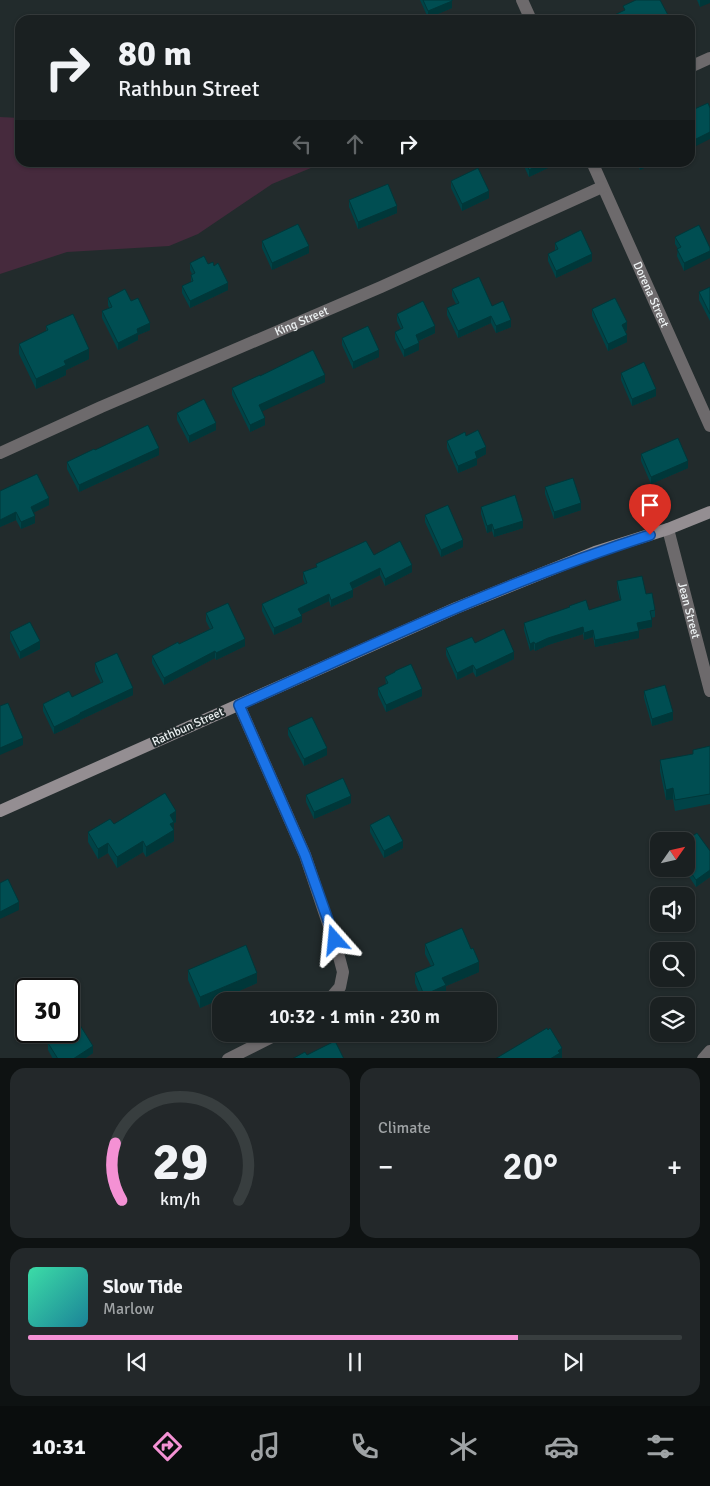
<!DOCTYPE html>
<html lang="en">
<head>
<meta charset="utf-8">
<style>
  body { margin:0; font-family:Signika,sans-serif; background:#23282a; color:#f1f3f6; height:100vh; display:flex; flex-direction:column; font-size:19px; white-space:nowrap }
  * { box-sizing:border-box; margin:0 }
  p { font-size:16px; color:#9fa3a5 }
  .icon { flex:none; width:28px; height:28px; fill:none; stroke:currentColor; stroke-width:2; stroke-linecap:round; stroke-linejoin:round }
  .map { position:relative; height:1058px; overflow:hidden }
  .side { display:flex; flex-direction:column; gap:10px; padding:10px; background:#0e1212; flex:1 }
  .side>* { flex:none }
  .top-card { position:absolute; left:15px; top:15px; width:680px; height:152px; border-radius:15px; box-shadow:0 1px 4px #0004,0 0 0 1px #383e3f; background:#1a2021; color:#f1f3f6; overflow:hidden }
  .needle { width:32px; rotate:56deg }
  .tools { position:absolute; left:650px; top:832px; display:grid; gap:10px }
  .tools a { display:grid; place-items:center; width:45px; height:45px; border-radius:10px; background:#1a2021; box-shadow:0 1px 4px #0004,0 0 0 1px #383e3f; font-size:25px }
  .speed { position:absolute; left:15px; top:978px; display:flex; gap:10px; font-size:25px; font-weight:700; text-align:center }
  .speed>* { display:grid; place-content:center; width:65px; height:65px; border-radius:50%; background:#1a2021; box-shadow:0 1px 4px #0004,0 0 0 1px #383e3f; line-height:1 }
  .speed .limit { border:2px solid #111; border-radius:8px; background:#fff; color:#111 }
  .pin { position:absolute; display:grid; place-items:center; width:42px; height:42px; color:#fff; margin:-51px -21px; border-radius:50% 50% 50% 0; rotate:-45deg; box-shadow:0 0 5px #0007 }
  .pin .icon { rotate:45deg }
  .me { position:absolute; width:55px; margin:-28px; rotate:342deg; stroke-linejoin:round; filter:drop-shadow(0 0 4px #0008) }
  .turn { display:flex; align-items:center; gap:18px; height:105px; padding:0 20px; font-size:22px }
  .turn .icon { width:65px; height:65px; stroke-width:2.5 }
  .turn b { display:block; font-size:35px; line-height:42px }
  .lanes { display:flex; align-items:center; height:48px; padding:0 20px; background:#0003; justify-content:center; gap:25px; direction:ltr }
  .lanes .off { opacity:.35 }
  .big { font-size:38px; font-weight:600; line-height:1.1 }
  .side .card { flex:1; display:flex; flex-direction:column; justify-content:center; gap:8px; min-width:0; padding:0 18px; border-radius:15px; background:#23282a }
  .side .dial { align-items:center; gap:0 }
  .dial svg { height:130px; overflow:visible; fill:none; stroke:#383e3f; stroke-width:7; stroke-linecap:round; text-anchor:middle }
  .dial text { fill:#f1f3f6; stroke:none }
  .song { display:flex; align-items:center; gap:15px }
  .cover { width:60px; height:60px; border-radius:8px; background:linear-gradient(135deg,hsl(160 70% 55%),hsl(190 70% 35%)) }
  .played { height:5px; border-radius:2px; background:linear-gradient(90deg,#f491d4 75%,#383e3f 75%) }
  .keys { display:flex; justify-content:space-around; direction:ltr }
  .heat { display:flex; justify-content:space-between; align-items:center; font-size:28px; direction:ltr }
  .side .tiles { flex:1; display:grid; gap:10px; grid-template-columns:1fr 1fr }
  .card:last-child { grid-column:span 2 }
  .trip { position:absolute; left:212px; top:992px; width:285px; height:50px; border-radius:15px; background:#1a2021; box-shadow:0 1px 4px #0004,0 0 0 1px #383e3f; font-weight:600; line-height:50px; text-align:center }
  .tab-bar { display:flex; height:80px; justify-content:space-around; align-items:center; background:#0a0d0d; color:#9fa3a5 }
  .tab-bar .icon { width:35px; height:35px }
  .tab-bar .active { color:#f491d4 }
  .tab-bar b { font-size:22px; color:#f1f3f6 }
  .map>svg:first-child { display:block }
  .green { fill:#462a3d }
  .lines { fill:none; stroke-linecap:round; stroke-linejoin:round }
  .street { stroke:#6d6a6c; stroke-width:12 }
  .secondary { stroke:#948e92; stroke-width:12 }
  .wall { fill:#004347 }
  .shaded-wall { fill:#003739 }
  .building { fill:#004e52; stroke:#003739 }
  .route-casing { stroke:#114b97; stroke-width:12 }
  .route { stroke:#1a73e8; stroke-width:9 }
  .labels { text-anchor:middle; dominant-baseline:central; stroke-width:4; stroke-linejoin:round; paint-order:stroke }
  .street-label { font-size:12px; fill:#eef3f4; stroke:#222b2c }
</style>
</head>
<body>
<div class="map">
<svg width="710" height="1059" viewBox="0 0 710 1059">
  <rect width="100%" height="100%" fill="#222b2c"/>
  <polygon class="green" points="0,117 20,118 20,162 323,163 272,184 198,234 169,246 67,252 0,274"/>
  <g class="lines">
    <g class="street">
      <polyline points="522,0 531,20"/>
      <polyline points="690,67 710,58"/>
      <path id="s1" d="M 592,162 L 710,426"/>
      <path id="s2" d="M 0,453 L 101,407 L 381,287 L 602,187"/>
      <path id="s3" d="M 668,529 L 710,691"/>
      <polyline points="239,705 305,855 338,953 343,972 340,987 328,1001"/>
      <polyline points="228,1059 278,1034"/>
      <polyline points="703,1059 710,1051"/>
    </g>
    <polyline class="secondary" points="0,811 456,608 595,552 668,529 710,512"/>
  </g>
  <g class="wall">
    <polygon points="420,0 452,0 452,8 428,18"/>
    <polygon points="697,0 710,0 700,7"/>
    <polygon points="522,162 552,162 552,166 529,177"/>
    <polygon points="636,162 656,162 640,170"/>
    <polygon points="451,181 489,198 462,211 451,188"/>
    <polygon points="349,200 397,213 358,229 349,207"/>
    <polygon points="699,225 684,271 677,256 678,249 675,244 675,237"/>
    <polygon points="262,241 309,253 272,270 262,248"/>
    <polygon points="555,243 592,261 556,278 548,261 548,254 555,251"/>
    <polygon points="190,263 208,264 228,290 190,308 182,293 182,286 191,282 191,275 192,274 190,270"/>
    <polygon points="710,287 710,321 699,300 699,292"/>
    <polygon points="452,289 492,306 511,327 496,333 491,323 458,338 447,315 447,308 456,304 452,296"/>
    <polygon points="108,298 131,301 150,330 138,335 138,340 118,350 102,318 102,311 109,308 108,305"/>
    <polygon points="592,309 627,330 625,331 627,342 608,351 592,316"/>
    <polygon points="397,314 435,333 419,341 419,350 404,357 395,339 395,332 401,329 397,321"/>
    <polygon points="46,326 89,359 66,370 66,375 36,389 19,354 19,344 46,331"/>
    <polygon points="342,338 379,357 353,369 342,345"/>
    <polygon points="621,373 656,396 632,406 621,380"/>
    <polygon points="260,376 325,382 261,411 265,425 250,432 232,395 232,388"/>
    <polygon points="177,413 216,430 189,443 177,420"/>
    <polygon points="466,436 486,454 477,459 477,465 458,473 447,448 447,441"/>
    <polygon points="641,454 688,468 651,484 641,461"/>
    <polygon points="159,455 79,492 67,469 67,462"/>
    <polygon points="545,487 581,510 554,519 545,494"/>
    <polygon points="0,491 49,505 34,512 35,523 21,529 16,520 0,527"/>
    <polygon points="481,507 523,528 494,537 492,531 487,533 481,514"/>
    <polygon points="425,515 463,547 441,557 425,522"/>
    <polygon points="374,555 412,572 385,586 380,575 353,589 353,597 331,607 329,601 301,614 302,622 274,635 262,611 262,604 305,584 303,579 303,572 316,567 316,564"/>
    <polygon points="617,581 646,594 655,610 655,617 651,618 652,627 639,630 639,638 595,647 593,637 584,640 583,634 548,645 535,651 534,649 530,651 524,630 524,623 569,608 569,606 589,610 620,600 617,588"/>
    <polygon points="206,613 245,646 216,660 215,658 164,685 152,663 152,656 179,644 210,629 206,621"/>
    <polygon points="10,632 40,649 20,659 10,639"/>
    <polygon points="475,643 514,659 476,677 473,672 457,680 446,655 446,648"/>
    <polygon points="95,663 133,695 80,720 80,722 54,734 43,711 43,704 72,697 101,683 95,671"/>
    <polygon points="385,677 422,696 386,712 378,695 378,688 386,685"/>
    <polygon points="644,691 673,720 652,726 644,698"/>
    <polygon points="288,728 327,755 304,766 288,735"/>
    <polygon points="710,746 710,804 675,811 673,799 666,800 660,771 660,760 693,754 693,750"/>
    <polygon points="306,795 351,803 314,819 306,802"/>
    <polygon points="176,822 174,823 174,841 146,857 143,852 117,868 108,853 98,859 88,842 88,832 114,824"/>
    <polygon points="370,825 403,848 384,858 370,832"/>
    <polygon points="686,841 710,851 710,877 696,887 684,869 686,869"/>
    <polygon points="425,944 479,972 446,986 446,996 433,1001 422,1001 415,983 415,973 431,966 425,954"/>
    <polygon points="188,970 257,983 200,1008 188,980"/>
    <polygon points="44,1032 93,1053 84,1059 53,1059 48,1050 48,1045 44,1039"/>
  </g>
  <g class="shaded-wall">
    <polygon points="700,0 710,0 710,3 700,7"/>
    <polygon points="452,1 452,8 428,18 428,11"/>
    <polygon points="668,15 668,20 658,20"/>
    <polygon points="710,132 710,139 692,148 692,141"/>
    <polygon points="691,138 691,145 690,146 690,139"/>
    <polygon points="544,162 552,162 552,166 529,177 529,170"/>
    <polygon points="641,162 656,162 640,170 640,163"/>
    <polygon points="489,191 489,198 462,211 462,204"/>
    <polygon points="397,206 397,213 358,229 358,222"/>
    <polygon points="309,246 309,253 272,270 272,263"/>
    <polygon points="710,251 710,258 684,271 684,263"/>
    <polygon points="592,254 592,261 556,278 556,271"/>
    <polygon points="228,283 228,290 190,308 190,301"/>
    <polygon points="491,316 491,323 458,338 458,331"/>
    <polygon points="511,320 511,327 496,333 496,326"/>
    <polygon points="627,322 627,330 622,332 622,325"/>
    <polygon points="150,323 150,330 138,335 138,340 118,350 118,343 137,329"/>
    <polygon points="435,326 435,333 416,342 416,335"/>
    <polygon points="627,335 627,342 608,351 608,344"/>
    <polygon points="419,343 419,350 404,357 404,350"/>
    <polygon points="89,349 89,359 66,370 66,375 36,389 36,379 64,361"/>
    <polygon points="379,350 379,357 353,369 353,362"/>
    <polygon points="325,375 325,382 259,413 259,405"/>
    <polygon points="656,389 656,396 632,406 632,399"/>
    <polygon points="265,418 265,425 250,432 250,425"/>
    <polygon points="216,423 216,430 189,443 189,436"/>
    <polygon points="486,447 486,454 477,459 477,465 458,473 458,466 475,452"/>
    <polygon points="159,448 159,455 79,492 79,485"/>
    <polygon points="688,461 688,468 651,484 651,477"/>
    <polygon points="49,498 49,505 31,514 31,507"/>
    <polygon points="581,503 581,510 554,519 554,512"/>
    <polygon points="16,512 16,520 0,527 0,520"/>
    <polygon points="35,516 35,523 21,529 21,522"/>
    <polygon points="523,521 523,528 494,537 494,530"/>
    <polygon points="492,524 492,531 487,533 487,526"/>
    <polygon points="463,540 463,547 441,557 441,550"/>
    <polygon points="412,565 412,572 385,586 385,579"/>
    <polygon points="380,568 380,575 350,590 350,583"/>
    <polygon points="353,590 353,597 331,607 331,600"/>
    <polygon points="329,594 329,601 298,616 298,609"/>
    <polygon points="302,616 302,622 274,635 274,628"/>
    <polygon points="652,620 652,627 637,630 637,623"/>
    <polygon points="583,627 583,634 548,645 535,651 535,644 548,638"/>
    <polygon points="593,630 593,637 584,640 584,633"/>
    <polygon points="639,631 639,638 595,647 595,640"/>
    <polygon points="245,639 245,646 216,660 216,653"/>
    <polygon points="40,641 40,649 20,659 20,652"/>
    <polygon points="534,642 534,649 530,651 530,644"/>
    <polygon points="215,651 215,658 164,685 164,678"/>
    <polygon points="514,652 514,659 476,677 476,670"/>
    <polygon points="473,665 473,672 457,680 457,673"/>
    <polygon points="133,688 133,695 80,720 80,722 54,734 54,727 80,713"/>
    <polygon points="422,689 422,696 386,712 386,705"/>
    <polygon points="673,712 673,720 652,726 652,719"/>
    <polygon points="23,738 23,745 0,755 0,748"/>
    <polygon points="327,748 327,755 304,766 304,759"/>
    <polygon points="673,788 673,799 666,800 666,790"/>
    <polygon points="351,796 351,803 314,819 314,812"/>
    <polygon points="176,811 176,822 174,823 174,841 146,857 146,847 170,815"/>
    <polygon points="143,841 143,852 117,868 117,857"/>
    <polygon points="403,841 403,848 384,858 384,851"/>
    <polygon points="108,843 108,853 98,859 98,849"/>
    <polygon points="710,870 710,877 696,887 696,880"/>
    <polygon points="19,902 19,910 0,919 0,912"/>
    <polygon points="479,962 479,972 446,986 446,996 433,1001 424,1001 424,995 442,978"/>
    <polygon points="257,973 257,983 200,1008 200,997"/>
    <polygon points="93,1046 93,1053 84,1059 73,1059"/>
    <polygon points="562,1048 562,1058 550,1059 558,1051"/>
  </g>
  <g class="building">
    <polygon points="423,0 452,0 452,1 428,11"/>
    <polygon points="636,0 660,0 668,15 658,20 604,20 625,10 623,6"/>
    <polygon points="708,103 710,108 710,132 692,141 691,138 690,139 690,111"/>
    <polygon points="526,162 544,162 529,170"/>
    <polygon points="478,168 489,191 462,204 451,181"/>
    <polygon points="388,184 397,206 358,222 349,200"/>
    <polygon points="298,224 309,246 272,263 262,241"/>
    <polygon points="699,225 710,248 710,251 684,263 677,249 681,247 675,237"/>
    <polygon points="581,230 592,254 556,271 548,254 558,249 555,243"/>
    <polygon points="204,256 208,264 213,262 214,266 218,263 228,283 190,301 182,286 193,281 191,275 195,273 190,263"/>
    <polygon points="479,277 492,306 503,301 511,320 496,326 491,316 458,331 447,308 459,303 452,289"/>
    <polygon points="710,287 710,314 699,292"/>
    <polygon points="125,289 131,301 138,298 150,323 137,329 138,333 118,343 102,311 112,307 108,298"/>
    <polygon points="615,298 627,322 622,325 627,335 608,344 592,309"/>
    <polygon points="423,301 435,326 416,335 419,343 404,350 395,332 403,328 397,314"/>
    <polygon points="73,314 89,349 64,361 66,365 36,379 19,344 48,330 46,326"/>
    <polygon points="368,326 379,350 353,362 342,338"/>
    <polygon points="313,350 325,375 259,405 265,418 250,425 232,388 260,375 260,376"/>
    <polygon points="644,362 656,389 632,399 621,373"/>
    <polygon points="204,399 216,423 189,436 177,413"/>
    <polygon points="148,425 159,448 79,485 67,462 94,449 95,450"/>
    <polygon points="478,430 486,447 475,452 477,458 458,466 447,441 465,432 466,436"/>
    <polygon points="678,438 688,461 651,477 641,454"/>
    <polygon points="37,474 49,498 31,507 35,516 21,522 16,512 0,520 0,491"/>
    <polygon points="573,478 581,503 554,512 545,487"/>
    <polygon points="515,495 523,521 494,530 492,524 487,526 481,507"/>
    <polygon points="448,505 463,540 441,550 425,515"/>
    <polygon points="366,541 374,555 400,541 412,565 385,579 380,568 350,583 353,590 331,600 329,594 298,609 302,616 274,628 262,604 307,583 303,572 317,567 316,564"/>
    <polygon points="642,576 646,594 652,593 655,610 650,611 652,620 637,623 639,631 595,640 593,630 584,633 583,627 548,638 535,644 534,642 530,644 524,623 570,607 569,606 586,600 589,610 621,600 617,581"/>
    <polygon points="228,603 245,639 216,653 215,651 164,678 152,656 178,642 179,644 213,628 206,613"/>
    <polygon points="30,622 40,641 20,652 10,632"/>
    <polygon points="504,629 514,652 476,670 473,665 457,673 446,648 472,637 475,643"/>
    <polygon points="117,653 133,688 80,713 80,714 54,727 43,704 69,691 72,697 103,682 95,663"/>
    <polygon points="411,664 422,689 386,705 378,688 388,683 385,677 395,672 395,671"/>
    <polygon points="665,685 673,712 652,719 644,691"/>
    <polygon points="8,703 23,738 0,748 0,706"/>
    <polygon points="312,717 327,748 304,759 288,728"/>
    <polygon points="710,746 710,794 675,800 673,788 666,790 660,760 693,754 693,750"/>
    <polygon points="343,778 351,796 314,812 306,795"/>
    <polygon points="165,793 176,811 170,815 174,822 170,824 174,830 146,847 143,841 117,857 108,843 98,849 88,832 110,819 114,824"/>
    <polygon points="389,815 403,841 384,851 370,825"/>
    <polygon points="697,833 710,851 710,870 696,880 686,865 686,841 685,841"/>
    <polygon points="8,879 19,902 0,912 0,883"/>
    <polygon points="462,928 471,949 473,948 479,962 442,978 446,985 424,995 415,973 434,965 425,944"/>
    <polygon points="246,945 257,973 200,997 188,970"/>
    <polygon points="73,1014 93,1046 73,1059 58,1059 48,1043 50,1042 44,1032 46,1031 69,1031 69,1016"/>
    <polygon points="547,1028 548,1030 550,1028 562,1048 558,1051 560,1053 550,1059 495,1059"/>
    <polygon points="335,1041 344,1059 292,1059 305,1052 307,1055"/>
  </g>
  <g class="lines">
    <g class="route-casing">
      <path id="route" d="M 335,940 L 305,855 L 239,705 C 374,644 509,580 650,535"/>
    </g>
    <use href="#route" class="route"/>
  </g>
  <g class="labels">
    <g class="street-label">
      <text stroke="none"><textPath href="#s1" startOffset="145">Dorena Street</textPath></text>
      <text stroke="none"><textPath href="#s2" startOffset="329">King Street</textPath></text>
      <text stroke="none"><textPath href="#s3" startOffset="84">Jean Street</textPath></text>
      <text transform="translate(188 727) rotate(-24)">Rathbun Street</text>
    </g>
  </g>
</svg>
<div class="tools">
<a><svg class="needle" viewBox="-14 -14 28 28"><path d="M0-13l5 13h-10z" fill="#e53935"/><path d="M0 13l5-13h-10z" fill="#9fa3a5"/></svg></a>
<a><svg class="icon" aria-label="sound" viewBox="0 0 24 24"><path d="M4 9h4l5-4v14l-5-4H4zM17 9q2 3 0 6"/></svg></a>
<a><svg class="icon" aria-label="search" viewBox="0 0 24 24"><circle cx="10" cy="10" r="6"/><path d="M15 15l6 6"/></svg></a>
<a><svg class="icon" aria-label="layers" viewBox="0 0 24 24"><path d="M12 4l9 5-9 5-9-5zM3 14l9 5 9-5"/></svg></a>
</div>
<div class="speed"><div class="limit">30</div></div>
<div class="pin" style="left:650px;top:535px;background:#d93025"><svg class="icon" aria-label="arrive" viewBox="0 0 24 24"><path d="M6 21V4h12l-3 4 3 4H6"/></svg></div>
<svg class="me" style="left:335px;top:940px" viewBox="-20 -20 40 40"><path d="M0-17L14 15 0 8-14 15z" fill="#1a73e8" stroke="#fff" stroke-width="4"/></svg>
<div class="trip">10:32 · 1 min · 230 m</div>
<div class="top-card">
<div class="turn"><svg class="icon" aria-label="right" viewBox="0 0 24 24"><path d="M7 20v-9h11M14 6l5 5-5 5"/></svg><div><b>80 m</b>Rathbun Street</div></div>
<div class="lanes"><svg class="icon off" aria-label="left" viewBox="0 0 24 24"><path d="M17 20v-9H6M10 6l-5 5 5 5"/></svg><svg class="icon off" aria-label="ahead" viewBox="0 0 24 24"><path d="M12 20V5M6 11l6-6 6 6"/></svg><svg class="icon" aria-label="right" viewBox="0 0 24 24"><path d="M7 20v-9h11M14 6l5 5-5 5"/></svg></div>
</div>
</div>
<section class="side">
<div class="tiles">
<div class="card dial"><svg viewBox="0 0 100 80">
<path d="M14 69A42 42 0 1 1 86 69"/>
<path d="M14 69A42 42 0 0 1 10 34" stroke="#f491d4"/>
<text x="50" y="56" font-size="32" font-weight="700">29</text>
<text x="50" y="72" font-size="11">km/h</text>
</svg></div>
<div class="card"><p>Climate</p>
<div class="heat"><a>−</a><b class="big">20°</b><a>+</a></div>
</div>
<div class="card">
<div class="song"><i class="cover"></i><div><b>Slow Tide</b><p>Marlow</p></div></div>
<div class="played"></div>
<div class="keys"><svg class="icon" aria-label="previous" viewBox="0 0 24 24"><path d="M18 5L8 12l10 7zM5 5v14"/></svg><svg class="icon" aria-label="pause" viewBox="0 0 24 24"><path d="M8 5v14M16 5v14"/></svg><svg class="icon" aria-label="next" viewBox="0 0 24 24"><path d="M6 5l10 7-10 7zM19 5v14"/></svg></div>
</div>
</div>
</section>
<nav class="tab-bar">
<b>10:31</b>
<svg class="icon active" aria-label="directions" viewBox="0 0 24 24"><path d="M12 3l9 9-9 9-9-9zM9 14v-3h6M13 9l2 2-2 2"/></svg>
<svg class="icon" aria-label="music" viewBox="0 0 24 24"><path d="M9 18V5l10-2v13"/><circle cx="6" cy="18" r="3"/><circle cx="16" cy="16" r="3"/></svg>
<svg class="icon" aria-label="phone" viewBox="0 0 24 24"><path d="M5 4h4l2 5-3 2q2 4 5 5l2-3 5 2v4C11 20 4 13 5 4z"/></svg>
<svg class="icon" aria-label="climate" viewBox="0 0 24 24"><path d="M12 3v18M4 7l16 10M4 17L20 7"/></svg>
<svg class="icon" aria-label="car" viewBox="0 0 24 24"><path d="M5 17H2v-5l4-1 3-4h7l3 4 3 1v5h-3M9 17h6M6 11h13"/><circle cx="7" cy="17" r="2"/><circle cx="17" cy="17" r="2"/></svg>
<svg class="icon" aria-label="filters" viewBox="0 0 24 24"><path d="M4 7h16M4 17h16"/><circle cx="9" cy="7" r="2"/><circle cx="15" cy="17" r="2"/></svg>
</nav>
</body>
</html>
